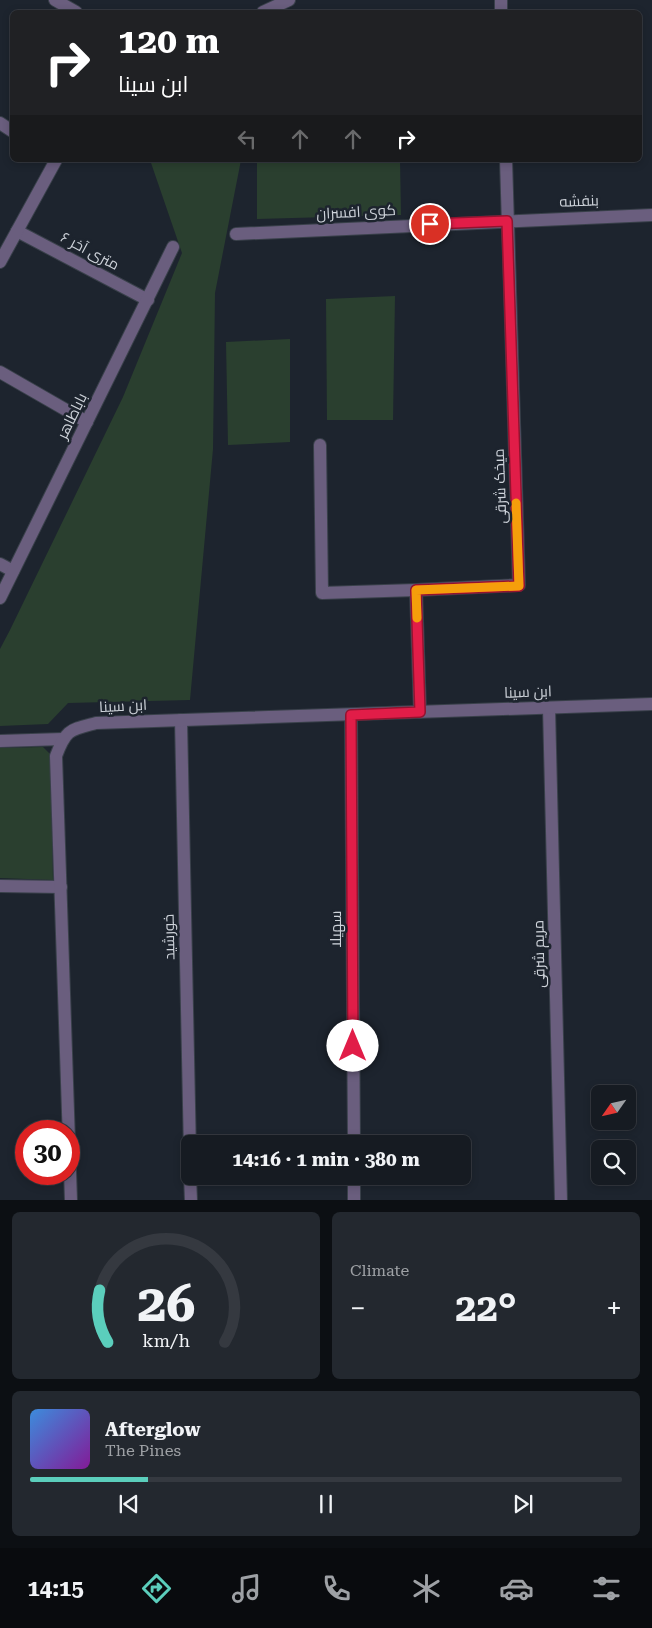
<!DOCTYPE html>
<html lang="en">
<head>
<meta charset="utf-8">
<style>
  body { margin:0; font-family:"Roboto Serif",Cairo,serif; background:#23282f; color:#f1f3f6; height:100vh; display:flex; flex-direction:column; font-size:19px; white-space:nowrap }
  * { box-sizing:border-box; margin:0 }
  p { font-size:16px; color:#9ea1a5 }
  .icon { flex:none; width:28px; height:28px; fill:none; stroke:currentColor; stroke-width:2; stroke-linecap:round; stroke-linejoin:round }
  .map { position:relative; height:1200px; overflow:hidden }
  .drawer { display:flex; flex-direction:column; gap:12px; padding:12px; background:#0c0f13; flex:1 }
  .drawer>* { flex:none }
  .banner { position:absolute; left:10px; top:10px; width:632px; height:152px; border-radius:8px; box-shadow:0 2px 8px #0003,0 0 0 1px #353940; background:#202124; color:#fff; overflow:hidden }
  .needle { width:32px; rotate:236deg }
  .tools { position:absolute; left:591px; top:1085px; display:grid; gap:10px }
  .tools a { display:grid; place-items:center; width:45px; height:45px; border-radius:8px; background:#161b22; box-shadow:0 2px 8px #0003,0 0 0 1px #353940; font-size:25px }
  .speed { position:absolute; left:15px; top:1120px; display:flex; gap:10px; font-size:25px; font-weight:700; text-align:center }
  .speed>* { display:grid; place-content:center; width:65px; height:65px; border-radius:50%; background:#161b22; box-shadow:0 2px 8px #0003,0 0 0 1px #353940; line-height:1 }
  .speed .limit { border:8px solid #d22; background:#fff; color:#111 }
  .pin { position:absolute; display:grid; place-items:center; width:42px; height:42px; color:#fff; margin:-21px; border:2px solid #fff; border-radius:50%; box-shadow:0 1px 5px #0007 }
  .me { position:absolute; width:55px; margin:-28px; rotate:0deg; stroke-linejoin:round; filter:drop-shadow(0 0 4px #0008) }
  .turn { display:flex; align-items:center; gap:18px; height:105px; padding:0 25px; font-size:22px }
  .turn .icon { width:65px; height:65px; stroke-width:2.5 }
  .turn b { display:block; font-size:35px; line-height:42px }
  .lanes { display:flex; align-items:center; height:48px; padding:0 25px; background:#0003; justify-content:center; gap:25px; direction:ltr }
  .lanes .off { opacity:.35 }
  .big { font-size:38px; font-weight:700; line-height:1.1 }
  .drawer .widget { flex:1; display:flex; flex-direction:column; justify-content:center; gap:8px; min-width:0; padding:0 18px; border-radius:8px; background:#23282f }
  .drawer .dial { align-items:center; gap:0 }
  .dial svg { height:130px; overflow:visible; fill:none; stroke:#353940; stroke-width:7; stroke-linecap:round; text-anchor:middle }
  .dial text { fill:#f1f3f6; stroke:none }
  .song { display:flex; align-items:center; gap:15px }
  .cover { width:60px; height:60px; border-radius:8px; background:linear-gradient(135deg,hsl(210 70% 55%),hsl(290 70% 35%)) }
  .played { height:5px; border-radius:2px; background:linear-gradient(90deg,#5bcebc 20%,#353940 20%) }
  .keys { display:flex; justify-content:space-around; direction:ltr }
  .heat { display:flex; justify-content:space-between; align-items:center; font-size:28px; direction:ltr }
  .drawer .tiles { flex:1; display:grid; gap:12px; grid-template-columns:1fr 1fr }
  .widget:last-child { grid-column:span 2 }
  .trip { position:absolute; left:181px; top:1135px; width:290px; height:50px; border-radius:8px; background:#161b22; box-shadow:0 2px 8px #0003,0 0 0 1px #353940; font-weight:700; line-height:50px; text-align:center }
  .tab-bar { display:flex; height:80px; justify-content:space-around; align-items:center; background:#090b0e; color:#9ea1a5 }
  .tab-bar .icon { width:35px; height:35px }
  .tab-bar .on { color:#5bcebc }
  .tab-bar b { font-size:22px; color:#f1f3f6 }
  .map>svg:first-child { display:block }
  .green { fill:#2a3f2f }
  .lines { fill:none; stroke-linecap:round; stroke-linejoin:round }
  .minor-casing { stroke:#39404a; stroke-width:14 }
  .minor { stroke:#6a5e7e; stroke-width:12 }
  .route-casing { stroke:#92132f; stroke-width:12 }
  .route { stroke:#e11d48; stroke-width:9 }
  .slow { stroke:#f59e0b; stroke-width:9 }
  .labels { text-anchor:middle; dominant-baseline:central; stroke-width:5; stroke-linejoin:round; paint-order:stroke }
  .street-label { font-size:15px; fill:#ced3da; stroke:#1d242e }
</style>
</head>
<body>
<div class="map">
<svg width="652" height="1201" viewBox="0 0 652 1201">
  <rect width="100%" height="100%" fill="#1d242e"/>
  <g class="green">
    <polygon points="150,160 241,160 215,293 213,449 190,700 68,703 48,724 0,726 0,649 10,630 123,397 182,253"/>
    <polygon points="257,160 400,160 401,215 257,219"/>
    <polygon points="395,296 393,420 327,420 326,299"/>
    <polygon points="290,339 290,442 228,445 226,342"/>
    <polygon points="43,747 50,754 53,880 0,878 0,748"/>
  </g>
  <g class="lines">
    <g class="minor-casing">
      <g id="minor">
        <polyline points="55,0 76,12"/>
        <polyline points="501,0 501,12"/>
        <polyline points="263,12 289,0"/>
        <polyline points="0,123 12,131"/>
        <polyline points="17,231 148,300"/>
        <polyline points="236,234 652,215"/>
        <polyline points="0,262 56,160"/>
        <polyline points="0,372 87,422"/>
        <polyline points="320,445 322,593 416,590"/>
        <polyline points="0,564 13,571"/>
        <polyline points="0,598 173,247"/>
        <polyline points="549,708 561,1201"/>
        <polyline points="420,712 416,590 519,585 506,160"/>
        <polyline points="351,715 354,1144"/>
        <polyline points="181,720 190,1153"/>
        <polyline points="0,741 63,739"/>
        <polyline points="0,886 61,887"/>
        <polyline points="190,1176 191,1201"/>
        <polyline points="354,1176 354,1201"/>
        <path d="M 71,1201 L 56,756 C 66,729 70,730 96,723 L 652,704"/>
      </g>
    </g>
    <use href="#minor" class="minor"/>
  </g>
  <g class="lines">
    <g class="route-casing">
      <polyline id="route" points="353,1046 351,715 420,712 416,590 519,586 507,221 430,224"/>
    </g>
    <use href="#route" class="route"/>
    <polyline class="slow" points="417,618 416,590 519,586 516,503"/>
  </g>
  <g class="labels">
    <g class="street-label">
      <text transform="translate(579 201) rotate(-2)">بنفشه</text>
      <text transform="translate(356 212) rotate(-3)">کوی افسران</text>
      <text transform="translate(90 251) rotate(28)">۶ متری آخر</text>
      <text transform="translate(72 416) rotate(-64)">باباطاهر</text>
      <text transform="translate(500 486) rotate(-92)">میخک شرقی</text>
      <text transform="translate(528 692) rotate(-2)">ابن سینا</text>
      <text transform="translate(123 706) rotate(-3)">ابن سینا</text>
      <text transform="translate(336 929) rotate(-90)">سهیلا</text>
      <text transform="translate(169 937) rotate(-91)">خورشید</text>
      <text transform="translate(539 954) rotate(-91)">مریم شرقی</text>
    </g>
  </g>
</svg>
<div class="tools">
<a><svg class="needle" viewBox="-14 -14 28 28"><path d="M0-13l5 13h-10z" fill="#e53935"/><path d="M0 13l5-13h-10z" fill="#9ea1a5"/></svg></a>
<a><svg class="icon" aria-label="search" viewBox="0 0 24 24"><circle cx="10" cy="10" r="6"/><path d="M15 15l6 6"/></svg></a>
</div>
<div class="speed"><div class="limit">30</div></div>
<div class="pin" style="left:430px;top:224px;background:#d93025"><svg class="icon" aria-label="arrive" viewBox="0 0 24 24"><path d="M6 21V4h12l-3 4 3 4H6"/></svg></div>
<svg class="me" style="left:353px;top:1046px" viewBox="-20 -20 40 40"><circle r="19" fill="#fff"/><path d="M0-13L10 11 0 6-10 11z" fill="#e11d48"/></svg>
<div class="trip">14:16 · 1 min · 380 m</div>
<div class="banner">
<div class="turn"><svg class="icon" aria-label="right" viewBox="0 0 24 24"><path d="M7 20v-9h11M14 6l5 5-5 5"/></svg><div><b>120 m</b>ابن سینا</div></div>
<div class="lanes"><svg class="icon off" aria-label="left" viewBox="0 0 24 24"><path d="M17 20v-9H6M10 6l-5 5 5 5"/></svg><svg class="icon off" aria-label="ahead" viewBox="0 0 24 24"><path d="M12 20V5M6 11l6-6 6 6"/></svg><svg class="icon off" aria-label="ahead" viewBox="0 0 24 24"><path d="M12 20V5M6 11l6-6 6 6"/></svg><svg class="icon" aria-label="right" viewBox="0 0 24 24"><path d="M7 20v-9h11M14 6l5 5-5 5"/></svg></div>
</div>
</div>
<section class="drawer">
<div class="tiles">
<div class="widget dial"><svg viewBox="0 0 100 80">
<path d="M14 69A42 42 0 1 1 86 69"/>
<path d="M14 69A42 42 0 0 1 9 37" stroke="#5bcebc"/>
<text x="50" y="56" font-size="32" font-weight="700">26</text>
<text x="50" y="72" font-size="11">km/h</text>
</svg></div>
<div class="widget"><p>Climate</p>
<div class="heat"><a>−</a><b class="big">22°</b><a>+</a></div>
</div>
<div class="widget">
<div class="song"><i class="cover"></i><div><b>Afterglow</b><p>The Pines</p></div></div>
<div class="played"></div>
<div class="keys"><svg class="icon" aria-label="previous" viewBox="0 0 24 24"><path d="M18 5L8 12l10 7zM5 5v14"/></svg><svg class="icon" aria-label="pause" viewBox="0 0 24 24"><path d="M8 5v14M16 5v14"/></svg><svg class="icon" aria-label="next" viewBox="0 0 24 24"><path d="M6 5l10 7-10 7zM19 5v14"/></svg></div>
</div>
</div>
</section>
<nav class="tab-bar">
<b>14:15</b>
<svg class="icon on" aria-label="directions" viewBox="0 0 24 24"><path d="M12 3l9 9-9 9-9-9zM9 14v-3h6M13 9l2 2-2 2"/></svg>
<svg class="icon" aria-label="music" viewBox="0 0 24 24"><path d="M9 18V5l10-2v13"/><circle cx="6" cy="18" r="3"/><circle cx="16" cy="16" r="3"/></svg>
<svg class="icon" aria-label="phone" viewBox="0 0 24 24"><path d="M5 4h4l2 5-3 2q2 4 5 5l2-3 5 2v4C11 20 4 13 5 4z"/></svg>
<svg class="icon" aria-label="climate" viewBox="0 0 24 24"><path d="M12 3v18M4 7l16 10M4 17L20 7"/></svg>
<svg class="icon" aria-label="car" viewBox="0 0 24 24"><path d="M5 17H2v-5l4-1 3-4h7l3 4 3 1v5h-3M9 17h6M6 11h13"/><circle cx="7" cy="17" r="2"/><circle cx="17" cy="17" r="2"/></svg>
<svg class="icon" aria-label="filters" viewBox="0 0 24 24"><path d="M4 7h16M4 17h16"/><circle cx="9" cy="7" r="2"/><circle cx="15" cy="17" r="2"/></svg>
</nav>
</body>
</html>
